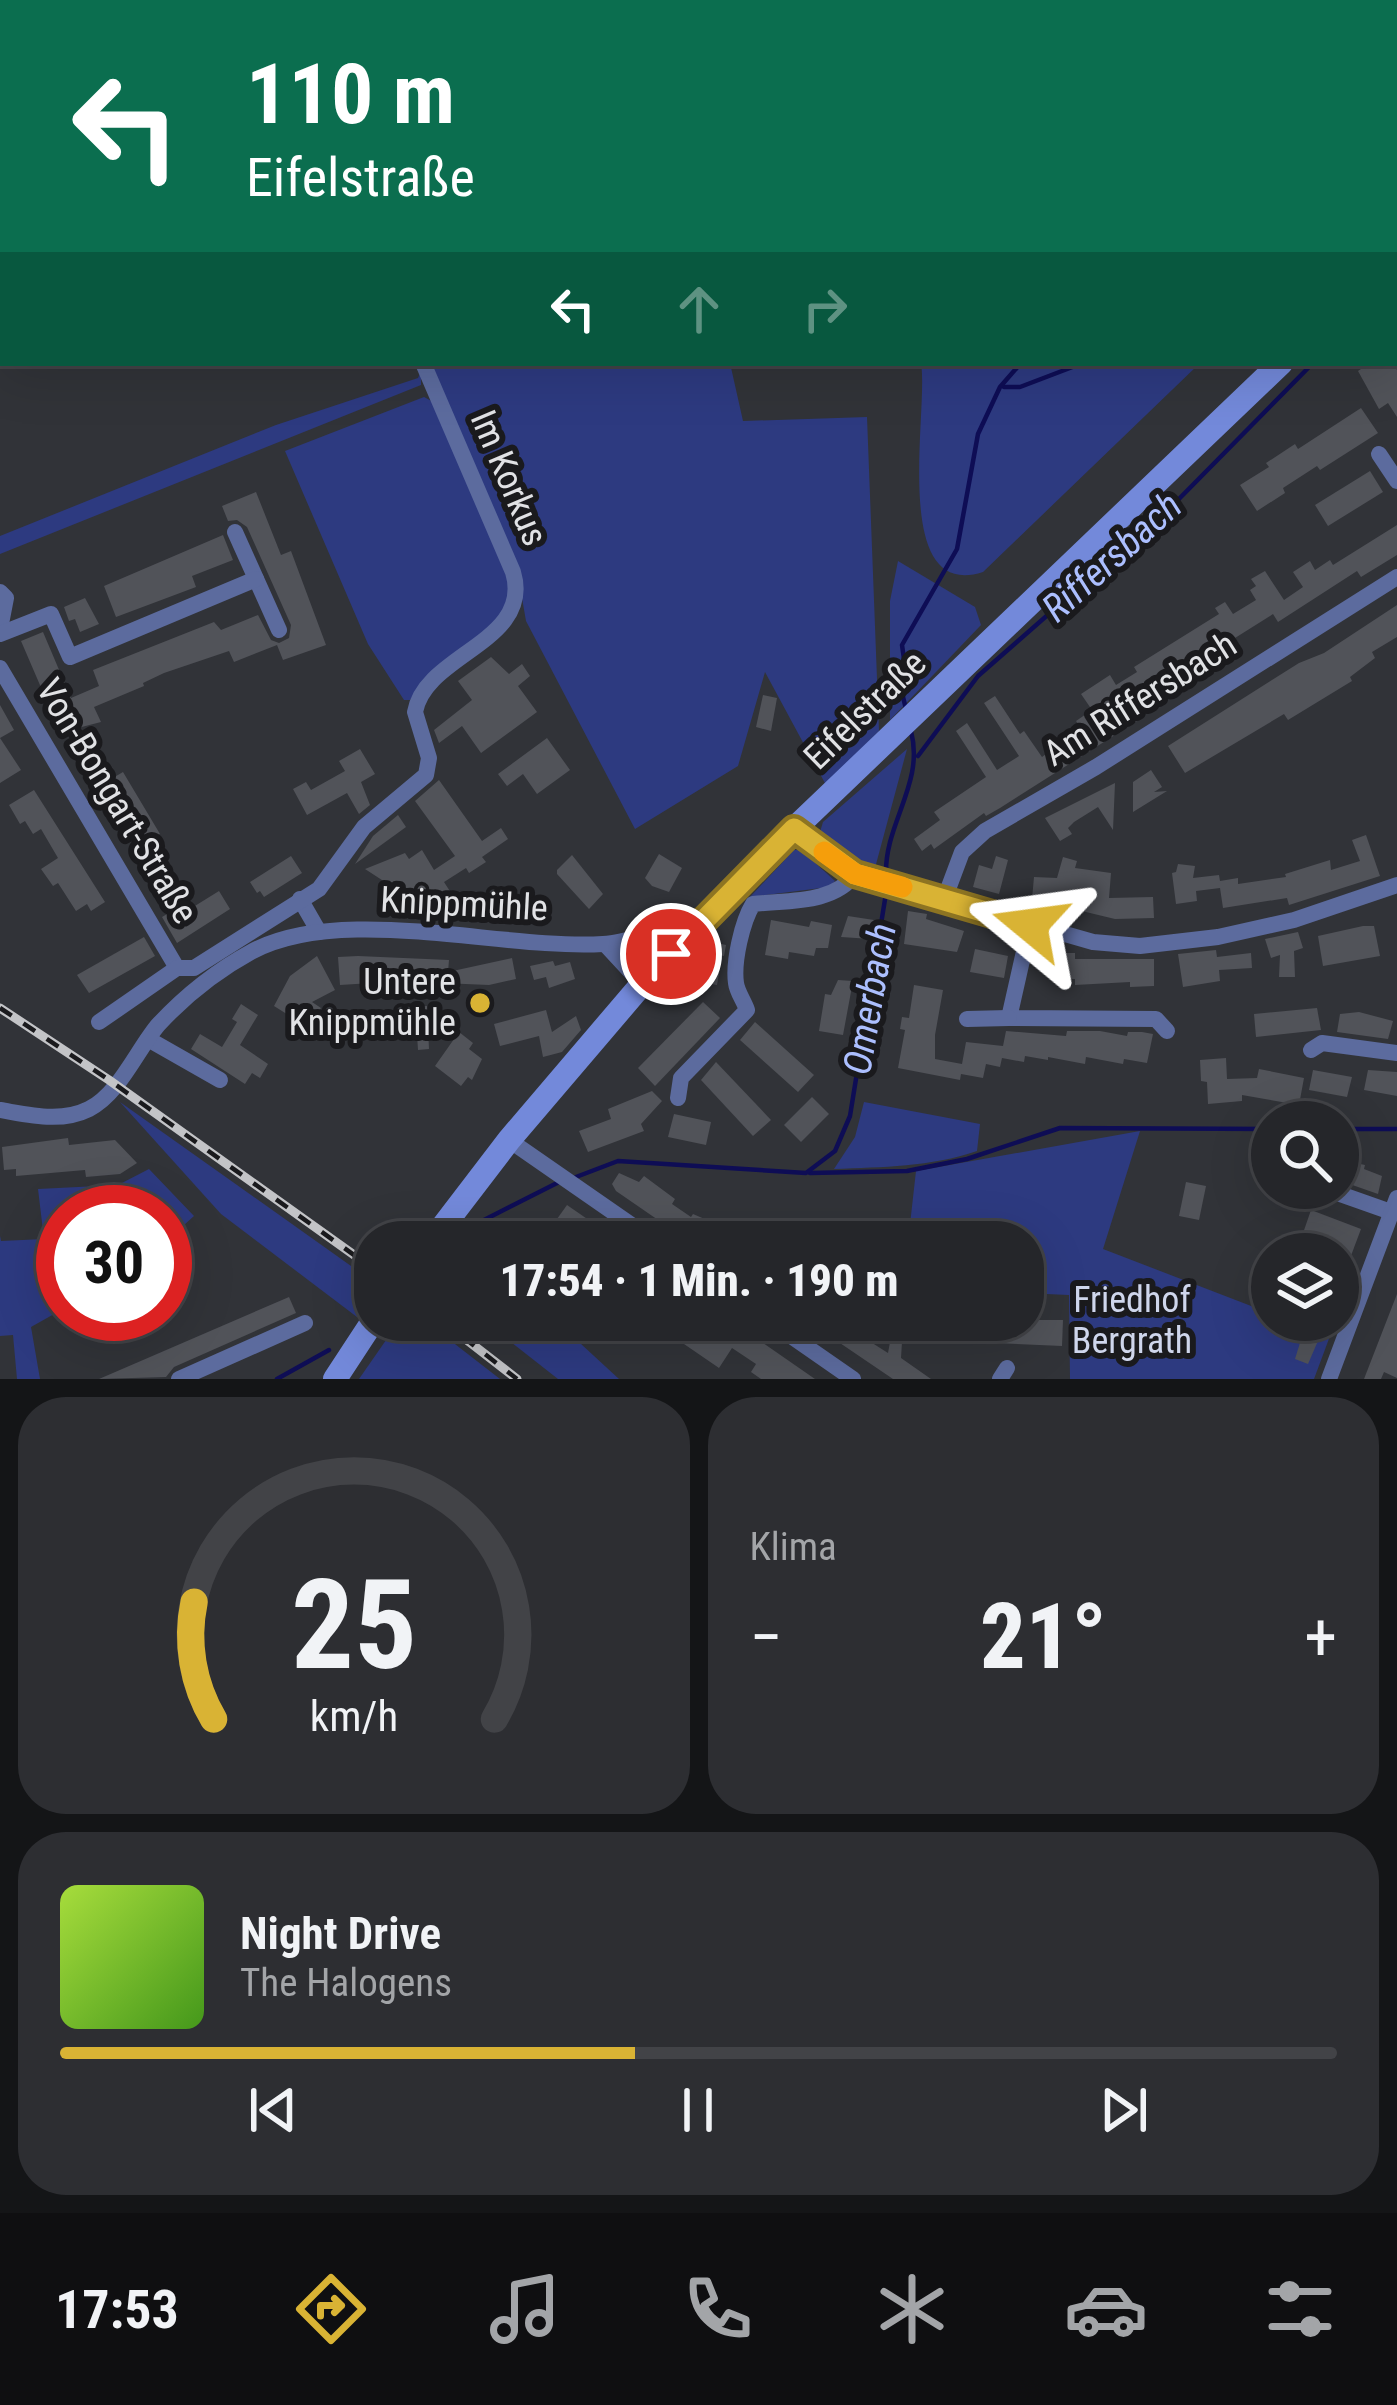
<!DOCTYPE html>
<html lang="de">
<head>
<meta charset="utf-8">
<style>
  body { margin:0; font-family:"Roboto Condensed",sans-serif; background:#2d2e32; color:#f1f3f6; height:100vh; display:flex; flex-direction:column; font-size:45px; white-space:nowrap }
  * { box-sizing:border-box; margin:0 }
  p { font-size:39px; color:#a3a5a8 }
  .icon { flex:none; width:66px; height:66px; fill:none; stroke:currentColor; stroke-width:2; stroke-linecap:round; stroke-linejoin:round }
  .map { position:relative; height:1379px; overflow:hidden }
  .panel { display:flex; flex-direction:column; gap:18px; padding:18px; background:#141517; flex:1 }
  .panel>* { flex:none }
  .banner { position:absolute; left:0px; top:0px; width:1398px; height:366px; box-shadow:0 12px 48px #0002,0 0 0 3px #424347; background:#0b6e4f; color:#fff; overflow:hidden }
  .fabs { position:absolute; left:1251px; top:1101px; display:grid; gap:24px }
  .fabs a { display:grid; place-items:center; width:108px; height:108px; border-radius:50%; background:#25262a; box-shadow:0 12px 48px #0002,0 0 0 3px #424347; font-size:60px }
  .speed { position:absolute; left:36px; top:1185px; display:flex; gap:24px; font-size:60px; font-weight:700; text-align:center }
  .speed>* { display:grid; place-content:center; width:156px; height:156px; border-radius:50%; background:#25262a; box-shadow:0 12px 48px #0002,0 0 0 3px #424347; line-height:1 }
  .speed .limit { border:18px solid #d22; background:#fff; color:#111 }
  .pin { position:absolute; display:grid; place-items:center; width:102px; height:102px; color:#fff; margin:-51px; border:6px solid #fff; border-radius:50%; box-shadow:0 3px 12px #0007 }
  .me { position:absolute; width:132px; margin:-66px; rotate:286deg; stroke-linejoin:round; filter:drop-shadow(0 0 9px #0008) }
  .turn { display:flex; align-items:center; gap:42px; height:252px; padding:0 48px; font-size:54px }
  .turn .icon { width:156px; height:156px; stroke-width:2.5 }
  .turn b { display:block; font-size:84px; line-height:102px }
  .lanes { display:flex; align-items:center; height:114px; padding:0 48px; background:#0003; justify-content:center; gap:60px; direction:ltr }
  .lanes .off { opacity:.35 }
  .big { font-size:90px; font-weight:800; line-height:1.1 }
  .panel .widget { flex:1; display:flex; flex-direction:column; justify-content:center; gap:18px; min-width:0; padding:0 42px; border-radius:48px; background:#2d2e32 }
  .panel .dial { align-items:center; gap:0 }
  .dial svg { height:312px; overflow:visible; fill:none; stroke:#424347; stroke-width:7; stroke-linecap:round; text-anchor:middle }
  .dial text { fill:#f1f3f6; stroke:none }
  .song { display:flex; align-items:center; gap:36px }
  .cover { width:144px; height:144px; border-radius:18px; background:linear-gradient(135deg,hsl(80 70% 55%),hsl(100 70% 35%)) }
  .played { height:12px; border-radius:6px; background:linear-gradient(90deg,#d9b334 45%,#424347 45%) }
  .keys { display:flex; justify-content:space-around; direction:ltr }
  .heat { display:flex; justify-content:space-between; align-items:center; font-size:66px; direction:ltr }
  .panel .tiles { flex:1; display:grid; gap:18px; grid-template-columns:1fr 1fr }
  .widget:last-child { grid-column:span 2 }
  .trip { position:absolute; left:354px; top:1221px; width:690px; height:120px; border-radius:48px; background:#25262a; box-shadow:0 12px 48px #0002,0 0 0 3px #424347; font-weight:800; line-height:120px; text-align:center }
  .tabs { display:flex; height:192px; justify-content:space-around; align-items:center; background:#0f0f11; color:#a3a5a8 }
  .tabs .icon { width:84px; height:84px }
  .tabs .on { color:#d9b334 }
  .tabs b { font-size:54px; color:#f1f3f6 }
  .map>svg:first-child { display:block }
  .green { fill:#2d3a80 }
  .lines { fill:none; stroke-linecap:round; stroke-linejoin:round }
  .stream { stroke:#0e0d55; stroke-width:4.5 }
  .building { fill:#515359 }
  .street { stroke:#5c6b9e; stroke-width:16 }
  .secondary { stroke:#7389da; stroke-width:24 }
  .rail-casing { stroke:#c3c4c7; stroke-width:9 }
  .rail { stroke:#1a1a1d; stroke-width:4.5; stroke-dasharray:14; stroke-linecap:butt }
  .route-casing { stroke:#8d7422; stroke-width:30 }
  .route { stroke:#d9b334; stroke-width:21 }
  .slow { stroke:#f59e0b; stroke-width:21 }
  .poi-dot { fill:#d9b334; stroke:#1a1a1d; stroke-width:4.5 }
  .labels { text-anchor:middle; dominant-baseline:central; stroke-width:12; stroke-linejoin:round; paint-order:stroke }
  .street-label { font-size:36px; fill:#e1e2e5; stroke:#1a1a1d }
  .poi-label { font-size:36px; fill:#e1e2e5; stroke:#1a1a1d; text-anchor:end }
  .park-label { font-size:36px; fill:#cfd6ec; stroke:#1a1a1d }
  .water-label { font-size:39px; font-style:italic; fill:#acbfff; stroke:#1a1a1d }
</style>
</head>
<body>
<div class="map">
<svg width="1397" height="1379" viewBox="0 0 1397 1379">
  <rect width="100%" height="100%" fill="#313338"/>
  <g class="green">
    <polygon points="307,0 628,0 628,3 308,3"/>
    <polygon points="428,363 730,363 743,421 867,417 879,731 826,785 765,672 738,766 635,829 526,621 522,598"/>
    <path d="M 921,363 L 1200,363 L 983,572 C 889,602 929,410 921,363 Z"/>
    <polygon points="421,371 421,385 0,554 0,536 276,425 418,378"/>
    <path d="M 424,397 L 439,405 L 508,574 C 509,587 511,600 504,612 C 491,638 432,668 410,700 L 404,700 L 368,644 L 285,451 Z"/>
    <polygon points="898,561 975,607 981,625 890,720 890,601"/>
    <polygon points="907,749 875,868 851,860 820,832 823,822"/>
    <polygon points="794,850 801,850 835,881 829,887 750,897"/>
    <polygon points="120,1102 375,1283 375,1294 357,1317 221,1214"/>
    <path d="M 864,1102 L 980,1124 L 977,1151 C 931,1167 882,1167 834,1169 L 855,1137 Z"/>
    <polygon points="1140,1131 1103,1249 1272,1314 1272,1320 1287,1320 1330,1336 1314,1379 1070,1379 1069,1295 1023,1293 1023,1242 908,1242 916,1171"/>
    <polygon points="149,1169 194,1216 165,1242 165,1212 63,1212 63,1309 31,1327 40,1379 17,1379 13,1335 0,1336 0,1236 1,1241 44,1239 38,1189 118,1185"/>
    <polygon points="400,1320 424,1320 500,1379 359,1379"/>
    <polygon points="483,1320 555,1320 619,1379 558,1379"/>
  </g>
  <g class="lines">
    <g class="stream">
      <polyline points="980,0 980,3"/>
      <polyline points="1395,284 1397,283"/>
      <polyline points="1004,387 1020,387 1083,363"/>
      <polyline points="906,709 901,689 905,666 902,645 957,549 978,434 1000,387 1021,363"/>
      <polyline points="918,756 978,676 1173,505 1313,363"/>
      <path d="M 886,876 C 884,823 925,784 911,731"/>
      <polyline points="1338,1129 1397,1129"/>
      <polyline points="810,1173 907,1171 967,1159 1060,1128 1272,1129"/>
      <polyline points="576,1177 618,1161 806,1173 835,1151 850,1116 887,887"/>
      <polyline points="484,1220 559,1182"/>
      <polyline points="277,1379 329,1350"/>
    </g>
  </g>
  <g class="building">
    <polygon points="1370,363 1393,363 1397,370 1397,417 1388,403 1379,409 1358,371"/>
    <polygon points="1361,408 1378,433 1320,470 1317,466 1283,488 1285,493 1257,511 1240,485 1269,467 1266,463 1295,444 1298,449"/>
    <polygon points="1370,471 1383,492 1328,526 1315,505"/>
    <polygon points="256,492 281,555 291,551 326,645 283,660 277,645 234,662 229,651 164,673 143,683 144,686 94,707 101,722 70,730 59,702 49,706 21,641 43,632 71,698 99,686 93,670 214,622 221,630 258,615 271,640 279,643 289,638 291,625 247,527 237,520 228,521 222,506"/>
    <polygon points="1397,525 1397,555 1361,577 1357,571 1278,622 1273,614 1235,638 1240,646 1227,654 1225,651 1134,710 1140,719 1000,808 986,816 984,813 934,849 931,844 922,851 914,839 940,820 934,812 986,777 956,731 967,723 997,770 1019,756 984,703 995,696 1020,734 1024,731 1042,757 1081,728 1076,721 1092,710 1081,694 1110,675 1116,685 1137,672 1134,667 1219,614 1215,608 1225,602 1233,614 1256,600 1250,590 1256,586 1251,579 1265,571 1284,600 1303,587 1293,572 1310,561 1315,570 1330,560 1333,565"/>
    <polygon points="223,535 233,560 192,576 196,587 116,617 104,586"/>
    <polygon points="85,598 99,624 80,632 75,619 69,621 64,607"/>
    <polygon points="1397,605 1397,637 1372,652 1375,658 1350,677 1352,681 1288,720 1284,714 1185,773 1168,746 1299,663 1324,653"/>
    <polygon points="491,657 509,674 522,664 530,676 518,686 537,712 481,753 462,726 439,743 434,730 472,700 458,681"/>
    <polygon points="763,695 777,698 771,731 756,727"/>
    <polygon points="0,705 14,730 0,738 21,770 0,783"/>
    <polygon points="547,738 570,770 537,794 523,774 507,786 498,774"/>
    <polygon points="360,749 375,774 361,782 370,805 359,814 347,793 307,815 293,789 306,782 311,790 345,771 339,761"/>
    <polygon points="1151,770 1162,787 1154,792 1167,791 1133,812 1133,782"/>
    <polygon points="123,772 160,834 148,841 152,848 141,855 96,788"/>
    <polygon points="439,780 482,841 501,828 508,839 482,857 486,862 469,873 466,868 444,882 455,899 422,906 365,869 405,853 409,859 422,850 434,870 455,856 415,801"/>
    <polygon points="1115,783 1113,830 1098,807 1074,822 1068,828 1072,834 1060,841 1045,818"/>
    <polygon points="34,790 105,902 91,911 87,904 76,911 58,883 53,886 41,869 58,858 41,829 33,834 25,821 20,824 9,805"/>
    <polygon points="398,815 406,827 355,864 373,836"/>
    <polygon points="1366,835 1380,876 1289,905 1287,898 1223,908 1220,888 1196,891 1197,901 1176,904 1172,873 1176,872 1178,864 1195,866 1193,878 1219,875 1220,881 1238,878 1238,884 1286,877 1285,874 1330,860 1331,870 1360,861 1352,840"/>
    <polygon points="659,854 682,868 669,892 652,886 645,878"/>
    <polygon points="572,855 603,894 589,909 557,874 557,870"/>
    <polygon points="291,856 302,873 264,897 260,891 257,893 250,882"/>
    <polygon points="996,856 1008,860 999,894 973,887 979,865 992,869"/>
    <polygon points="1063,857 1077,861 1075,868 1111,873 1109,898 1153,897 1154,918 1115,919 1032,899 1034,877 1057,878"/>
    <polygon points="219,891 230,909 177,943 162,917 186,903 190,909"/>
    <polygon points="908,911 927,914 926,919 964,931 957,952 904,944"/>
    <polygon points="848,916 874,920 871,939 841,937"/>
    <polygon points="771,920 809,927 811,921 832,925 828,948 816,948 814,956 789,952 788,959 765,955"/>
    <polygon points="1363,926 1374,926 1380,956 1323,966 1318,936"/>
    <polygon points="1298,932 1303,948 1294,951 1295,977 1279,977 1280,955 1271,958 1265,939"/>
    <polygon points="144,937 155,956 89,993 77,975"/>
    <polygon points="717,943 726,945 724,956 718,955 722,956 717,985 705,983 710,954 715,955"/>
    <polygon points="975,949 1008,956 1004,978 970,972"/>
    <polygon points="1216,950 1217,957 1251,953 1252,968 1219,970 1220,981 1183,987 1178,954"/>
    <polygon points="1054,953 1075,953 1075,959 1154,959 1154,986 1130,987 1130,982 1075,985 1075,979 1054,979 1054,970 1047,971 1047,956"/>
    <polygon points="317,956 335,990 312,1002 321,1008 309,1028 274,1006 290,976"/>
    <polygon points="358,956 449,960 448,972 512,958 516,979 489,985 394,981 388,995 371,989 372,983 340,985 338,957"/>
    <polygon points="553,961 555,966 570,962 575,979 549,988 546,977 534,980 530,966"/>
    <polygon points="838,980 853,981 843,1035 819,1031 825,994 831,995"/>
    <polygon points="914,985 943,990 935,1035 935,1059 962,1064 966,1042 1003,1046 1006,1031 1066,1036 1067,1031 1100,1031 1127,1036 1128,1032 1142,1032 1153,1034 1147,1063 1124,1059 1123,1064 1086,1057 1085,1064 1048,1057 1048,1060 1025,1056 1024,1062 1002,1058 1000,1067 986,1064 983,1078 961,1074 960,1080 898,1068 905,1030 900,1029 902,1017 909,1018"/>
    <polygon points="703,1002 720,1018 655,1086 638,1068"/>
    <polygon points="241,1004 258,1015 240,1045 268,1064 260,1078 252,1073 245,1084 191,1049 200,1034 222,1047 237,1022 232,1019"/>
    <polygon points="427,1006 429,1049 418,1050 417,1034 408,1034 407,1020 416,1020 415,1007"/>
    <polygon points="1317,1008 1321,1030 1256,1037 1254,1014"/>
    <polygon points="546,1010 552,1032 576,1016 581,1030 562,1052 543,1057 539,1036 500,1046 494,1024"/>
    <polygon points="1359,1012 1393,1021 1388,1039 1337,1032 1340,1014"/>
    <polygon points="755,1022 814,1075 798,1092 740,1040"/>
    <polygon points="459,1032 473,1043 469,1049 482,1059 472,1080 468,1077 461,1086 435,1066"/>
    <polygon points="1226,1058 1227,1079 1257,1078 1259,1069 1304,1078 1299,1105 1242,1095 1242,1101 1208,1104 1207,1082 1201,1081 1200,1060"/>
    <polygon points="716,1062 771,1120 753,1136 701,1080"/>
    <polygon points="1313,1070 1352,1077 1347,1097 1309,1090"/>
    <polygon points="1368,1070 1397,1072 1397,1096 1364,1090"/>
    <polygon points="652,1091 662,1101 641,1124 644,1131 588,1152 579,1131 611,1119 608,1109"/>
    <polygon points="812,1097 829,1114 801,1142 784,1125"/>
    <polygon points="674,1114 711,1122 706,1145 668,1137"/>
    <polygon points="68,1138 69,1145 115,1140 137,1163 120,1174 86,1177 85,1170 16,1176 16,1169 4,1170 2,1147"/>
    <polygon points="1342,1160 1365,1165 1364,1169 1382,1176 1378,1194 1338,1180 1338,1164"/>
    <polygon points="619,1173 639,1182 644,1176 675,1199 672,1204 691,1217 693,1214 707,1220 738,1242 690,1242 616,1191 612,1184"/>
    <polygon points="1186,1182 1206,1186 1199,1220 1179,1216"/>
    <polygon points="567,1205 593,1223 620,1242 576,1242 552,1226"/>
    <polygon points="1311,1210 1361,1229 1349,1261 1319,1250 1321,1243 1302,1236"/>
    <polygon points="1397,1294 1397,1378 1384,1372 1381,1379 1364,1379"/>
    <polygon points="289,1297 296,1313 174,1367 166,1377 99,1379"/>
    <polygon points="649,1320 670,1320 694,1336 705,1320 730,1320 815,1379 761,1379 751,1372 756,1364 732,1348 719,1368"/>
    <polygon points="806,1320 836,1320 888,1353 890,1342 902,1342 901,1358 931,1379 893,1379"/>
    <polygon points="900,1320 1063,1320 1062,1346 900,1339"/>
    <polygon points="1307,1320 1327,1320 1308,1364 1295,1359"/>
  </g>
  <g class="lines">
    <g class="street">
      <polyline points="303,0 304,3"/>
      <polyline points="1379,454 1397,481"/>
      <polyline points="235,532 279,630"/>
      <polyline points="0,592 6,598 0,629"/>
      <polyline points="0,634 51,614 70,657 256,579"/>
      <polyline points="0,668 177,968"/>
      <polyline points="794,829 855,874 1093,942 1140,946 1218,937 1294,920 1397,885"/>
      <polyline points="300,899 319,932"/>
      <polyline points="944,900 962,852 985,831 1096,767 1397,577"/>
      <polyline points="1030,925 1009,1018 1156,1019 1167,1031"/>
      <polyline points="605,944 642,984"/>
      <polyline points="967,1019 1009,1018"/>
      <path d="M 99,1022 L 177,968 L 194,968 L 319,889 L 364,827 L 426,775 L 429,758 L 415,712 C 425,654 534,642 513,572 L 423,363"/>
      <polyline points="148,1039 220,1080"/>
      <polyline points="1311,1050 1322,1043 1397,1053"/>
      <path d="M 678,1098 L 681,1078 L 747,1010 C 744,1001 737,992 736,983 C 733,962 742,922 753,904 C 788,900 834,904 855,874"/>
      <path d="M 0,1110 C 30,1115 61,1123 89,1109 C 119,1094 137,1050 158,1025 C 184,997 218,970 251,952 C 341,903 501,950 603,944 C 636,942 666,923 700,925"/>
      <polyline points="509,1140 656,1242"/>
      <polyline points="1323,1188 1391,1212"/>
      <polyline points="768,1320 853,1379"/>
      <polyline points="179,1379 305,1323"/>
      <polyline points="1000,1379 1007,1368"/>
      <polyline points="1329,1379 1397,1198"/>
    </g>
    <g class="secondary">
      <polyline points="1395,256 1397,254"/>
      <polyline points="431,1242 509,1140 642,984 794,829 1281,363"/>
      <polyline points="335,1379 375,1318"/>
    </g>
    <g class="rail-casing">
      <g id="rail">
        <polyline points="0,1008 109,1080 375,1270"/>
        <polyline points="441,1320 517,1379"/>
      </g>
    </g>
    <use href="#rail" class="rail"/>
  </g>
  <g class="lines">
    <g class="route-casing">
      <polyline id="route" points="671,954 794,829 855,874 1030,925"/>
    </g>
    <use href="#route" class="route"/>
    <polyline class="slow" points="824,852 855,874 902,887"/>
  </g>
  <circle class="poi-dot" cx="480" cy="1003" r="12"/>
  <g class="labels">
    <g class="street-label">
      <text transform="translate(509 478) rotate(67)">Im Korkus</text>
      <text transform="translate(1140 699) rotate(-32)">Am Riffersbach</text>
      <text transform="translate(865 710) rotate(-44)">Eifelstraße</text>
      <text transform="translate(117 801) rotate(59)">Von-Bongart-Straße</text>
      <text transform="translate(464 904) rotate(3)">Knippmühle</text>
    </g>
    <g class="poi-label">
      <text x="456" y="982">Untere<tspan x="456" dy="41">Knippmühle</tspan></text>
    </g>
    <g class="park-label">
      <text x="1132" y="1300">Friedhof<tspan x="1132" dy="41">Bergrath</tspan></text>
    </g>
    <g class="water-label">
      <text transform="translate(1112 557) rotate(-42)">Riffersbach</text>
      <text transform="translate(870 999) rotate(-80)">Omerbach</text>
    </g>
  </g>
</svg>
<div class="fabs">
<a><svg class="icon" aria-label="search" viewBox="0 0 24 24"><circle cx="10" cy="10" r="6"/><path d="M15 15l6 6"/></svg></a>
<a><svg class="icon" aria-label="layers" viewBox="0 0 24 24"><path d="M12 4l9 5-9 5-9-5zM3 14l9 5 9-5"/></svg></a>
</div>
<div class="speed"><div class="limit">30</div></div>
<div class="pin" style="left:671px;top:954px;background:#d93025"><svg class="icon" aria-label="arrive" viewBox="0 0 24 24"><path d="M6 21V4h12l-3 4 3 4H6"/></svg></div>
<svg class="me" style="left:1030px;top:925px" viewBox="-20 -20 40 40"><path d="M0-17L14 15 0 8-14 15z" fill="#d9b334" stroke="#fff" stroke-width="4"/></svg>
<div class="trip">17:54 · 1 Min. · 190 m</div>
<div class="banner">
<div class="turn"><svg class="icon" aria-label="left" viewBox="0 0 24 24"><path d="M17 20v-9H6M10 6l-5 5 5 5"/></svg><div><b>110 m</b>Eifelstraße</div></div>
<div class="lanes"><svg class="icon" aria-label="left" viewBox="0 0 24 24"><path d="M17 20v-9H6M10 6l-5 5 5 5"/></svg><svg class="icon off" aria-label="ahead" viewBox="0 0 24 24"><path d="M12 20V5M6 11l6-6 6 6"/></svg><svg class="icon off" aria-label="right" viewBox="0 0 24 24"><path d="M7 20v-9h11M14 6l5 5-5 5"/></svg></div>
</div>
</div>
<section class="panel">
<div class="tiles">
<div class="widget dial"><svg viewBox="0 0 100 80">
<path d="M14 69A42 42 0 1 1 86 69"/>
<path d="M14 69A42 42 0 0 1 9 39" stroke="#d9b334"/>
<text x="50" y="56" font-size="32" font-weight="700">25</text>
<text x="50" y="72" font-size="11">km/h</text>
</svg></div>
<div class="widget"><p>Klima</p>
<div class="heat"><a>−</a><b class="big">21°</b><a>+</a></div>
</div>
<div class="widget">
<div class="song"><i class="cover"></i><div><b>Night Drive</b><p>The Halogens</p></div></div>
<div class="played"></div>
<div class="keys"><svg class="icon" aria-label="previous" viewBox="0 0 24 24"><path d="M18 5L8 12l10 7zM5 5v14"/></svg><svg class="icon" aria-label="pause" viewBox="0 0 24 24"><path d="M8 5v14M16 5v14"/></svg><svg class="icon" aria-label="next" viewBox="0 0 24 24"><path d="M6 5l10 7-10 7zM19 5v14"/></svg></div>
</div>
</div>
</section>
<nav class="tabs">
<b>17:53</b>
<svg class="icon on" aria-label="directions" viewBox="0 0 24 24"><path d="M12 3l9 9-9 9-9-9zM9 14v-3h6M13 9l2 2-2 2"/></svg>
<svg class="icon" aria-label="music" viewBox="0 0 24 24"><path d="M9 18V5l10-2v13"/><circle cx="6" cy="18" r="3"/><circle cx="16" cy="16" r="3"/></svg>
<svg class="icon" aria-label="phone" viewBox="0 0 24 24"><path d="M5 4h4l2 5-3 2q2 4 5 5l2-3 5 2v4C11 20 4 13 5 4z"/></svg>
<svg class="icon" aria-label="climate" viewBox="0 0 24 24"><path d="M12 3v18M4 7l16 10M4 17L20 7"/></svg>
<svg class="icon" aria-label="car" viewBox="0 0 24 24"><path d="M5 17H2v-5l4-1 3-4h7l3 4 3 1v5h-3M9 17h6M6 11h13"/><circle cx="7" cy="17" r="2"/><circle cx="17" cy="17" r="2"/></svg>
<svg class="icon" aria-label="filters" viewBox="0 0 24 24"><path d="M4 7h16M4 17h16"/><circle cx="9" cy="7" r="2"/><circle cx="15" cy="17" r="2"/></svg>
</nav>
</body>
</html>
